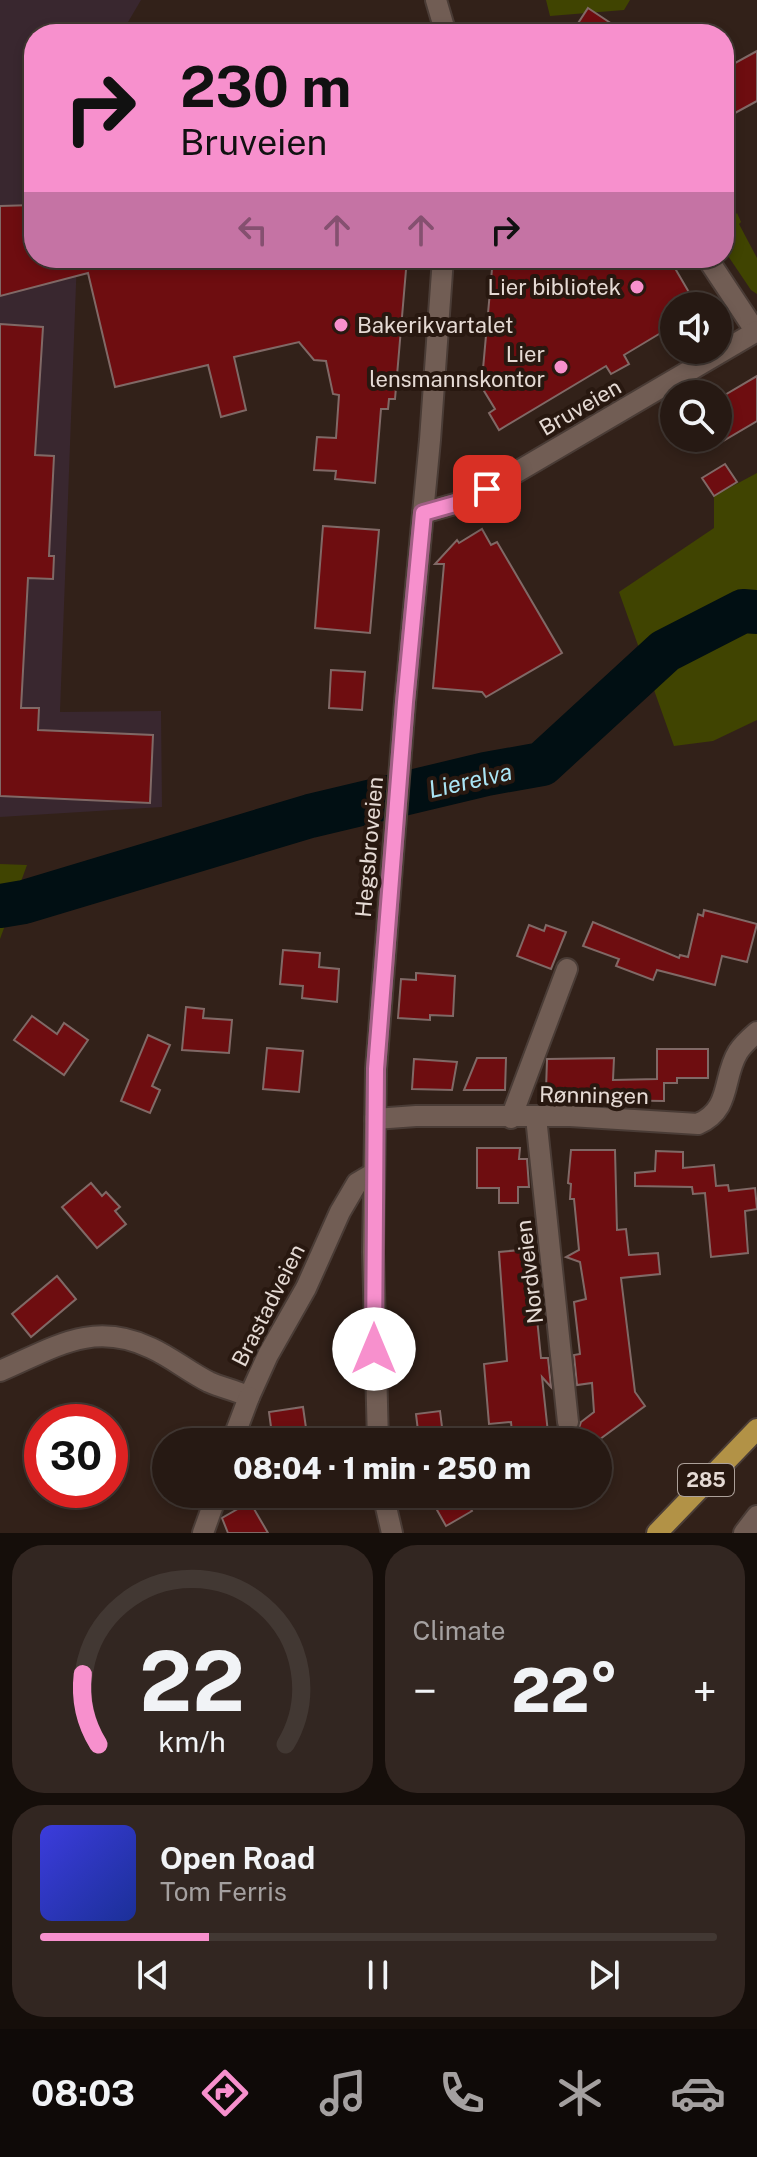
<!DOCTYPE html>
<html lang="en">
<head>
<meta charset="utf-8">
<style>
  body { margin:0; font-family:"Public Sans",sans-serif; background:#322621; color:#f1f3f6; height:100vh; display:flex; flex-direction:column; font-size:30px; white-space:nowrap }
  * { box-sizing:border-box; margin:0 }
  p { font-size:26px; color:#a4a0a0 }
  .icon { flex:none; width:44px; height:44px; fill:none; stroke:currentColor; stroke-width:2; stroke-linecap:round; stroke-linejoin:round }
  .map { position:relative; height:1533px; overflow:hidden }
  .panel { display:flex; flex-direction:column; gap:12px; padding:12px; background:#150e0a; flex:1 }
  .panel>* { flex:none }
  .hud { position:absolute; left:24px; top:24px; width:710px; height:244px; border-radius:32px; box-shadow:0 4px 12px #0003,0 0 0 2px #423833; background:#f790cd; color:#111; overflow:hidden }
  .controls { position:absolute; left:660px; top:292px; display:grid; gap:16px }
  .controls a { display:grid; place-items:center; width:72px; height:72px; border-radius:50%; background:#261913; box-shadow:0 4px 12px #0003,0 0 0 2px #423833; font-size:40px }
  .speed { position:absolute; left:24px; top:1404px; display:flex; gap:16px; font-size:40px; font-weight:700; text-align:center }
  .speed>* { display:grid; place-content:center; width:104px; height:104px; border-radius:50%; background:#261913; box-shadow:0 4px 12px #0003,0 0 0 2px #423833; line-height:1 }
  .speed .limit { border:12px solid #d22; background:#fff; color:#111 }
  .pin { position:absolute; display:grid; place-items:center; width:68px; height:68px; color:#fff; margin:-34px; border-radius:16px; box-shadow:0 4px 12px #0006 }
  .me { position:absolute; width:88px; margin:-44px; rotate:0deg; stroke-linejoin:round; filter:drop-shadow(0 0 6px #0008) }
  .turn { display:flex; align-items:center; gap:28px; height:168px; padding:0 24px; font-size:36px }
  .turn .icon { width:104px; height:104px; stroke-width:2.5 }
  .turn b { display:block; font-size:56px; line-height:68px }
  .lanes { display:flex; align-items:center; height:76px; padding:0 24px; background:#0003; justify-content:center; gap:40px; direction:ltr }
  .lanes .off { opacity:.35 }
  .big { font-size:60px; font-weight:800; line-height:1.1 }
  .panel .card { flex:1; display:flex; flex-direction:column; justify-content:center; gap:12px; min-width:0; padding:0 28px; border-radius:32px; background:#322621 }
  .panel .dial { align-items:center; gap:0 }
  .dial svg { height:208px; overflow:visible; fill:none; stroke:#423833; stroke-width:7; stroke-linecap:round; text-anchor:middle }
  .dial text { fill:#f1f3f6; stroke:none }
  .song { display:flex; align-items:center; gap:24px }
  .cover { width:96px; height:96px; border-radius:12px; background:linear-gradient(135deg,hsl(240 70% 55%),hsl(230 70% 35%)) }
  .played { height:8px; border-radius:4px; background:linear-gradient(90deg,#f790cd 25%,#423833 25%) }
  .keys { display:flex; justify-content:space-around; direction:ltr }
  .heat { display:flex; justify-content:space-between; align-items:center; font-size:44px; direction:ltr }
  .panel .tiles { flex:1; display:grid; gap:12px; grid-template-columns:1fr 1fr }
  .card:last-child { grid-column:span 2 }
  .trip { position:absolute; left:152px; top:1428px; width:460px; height:80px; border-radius:40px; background:#261913; box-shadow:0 4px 12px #0003,0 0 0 2px #423833; font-weight:800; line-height:80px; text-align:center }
  .tabs { display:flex; height:128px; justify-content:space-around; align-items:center; background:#0f0a08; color:#a4a0a0 }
  .tabs .icon { width:56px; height:56px }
  .tabs .active { color:#f790cd }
  .tabs b { font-size:36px; color:#f1f3f6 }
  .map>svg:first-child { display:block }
  .industrial { fill:#39272f }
  .green { fill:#404401 }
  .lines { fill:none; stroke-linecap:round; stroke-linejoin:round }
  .river { stroke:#010f13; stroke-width:44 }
  .building { fill:#6e0d10; stroke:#806966; stroke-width:2 }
  .minor-casing { stroke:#4a3c36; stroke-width:24 }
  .major-casing { stroke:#4a3c36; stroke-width:24 }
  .minor { stroke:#715d54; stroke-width:20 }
  .major { stroke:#b29246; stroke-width:20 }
  .route-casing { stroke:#a15e85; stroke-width:20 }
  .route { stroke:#f790cd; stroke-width:14 }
  .poi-dot { fill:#f790cd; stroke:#281810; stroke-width:3 }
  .labels { text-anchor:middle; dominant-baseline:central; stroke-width:8; stroke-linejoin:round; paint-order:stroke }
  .shield { fill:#281810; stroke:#aca099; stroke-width:2 }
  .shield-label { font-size:20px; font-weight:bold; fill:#e5dad4 }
  .poi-label { font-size:22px; fill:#e5dad4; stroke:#281810; text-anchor:end }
  .street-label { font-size:22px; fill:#e5dad4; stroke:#281810 }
  .water-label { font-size:24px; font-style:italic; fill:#aae5f5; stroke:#281810 }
</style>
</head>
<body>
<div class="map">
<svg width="757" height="1533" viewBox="0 0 757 1533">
  <rect width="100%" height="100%" fill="#322119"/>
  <polygon class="industrial" points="0,0 141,0 121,34 34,34 34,258 77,258 60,712 161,711 162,807 0,817"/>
  <g class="green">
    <polygon points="546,0 630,0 624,10 550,16"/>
    <polygon points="737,213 741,222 739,224 757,258 757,294 751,290 724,250 724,226"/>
    <polygon points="757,473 757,720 713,741 674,746 619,592 714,528 714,496"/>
    <polygon points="0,864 27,865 0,939"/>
  </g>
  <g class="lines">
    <polyline class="river" points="0,906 24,902 310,816 486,774 542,764 665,651 743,611 757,612"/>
  </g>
  <g class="building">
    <polygon points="588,8 627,34 571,34"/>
    <polygon points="757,51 757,101 724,119 724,69"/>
    <polygon points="34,205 34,258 407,258 395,399 389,399 388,409 381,409 375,483 335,479 336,471 314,470 317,437 336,438 339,395 333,394 326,361 314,360 299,342 234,357 246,410 221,417 208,365 115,387 88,273 0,296 0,206"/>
    <polygon points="493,258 669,258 697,306 674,306 674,325 624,355 629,364 611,374 606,366 499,430 489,413 495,409 478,381 487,376 483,369"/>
    <polygon points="0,324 43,327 35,455 54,456 49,556 54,556 53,579 28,578 21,708 39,708 38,730 153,735 150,803 0,796"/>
    <polygon points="757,376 757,421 718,444 718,399"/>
    <polygon points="725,464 737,482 714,496 702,478"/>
    <polygon points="323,526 379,530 370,633 315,628"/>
    <polygon points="482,529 491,545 497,542 562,653 486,697 482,692 433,688 444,564 435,564 457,540 459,543"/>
    <polygon points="331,670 365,672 362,710 329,708"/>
    <polygon points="704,910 757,924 747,962 722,956 715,985 657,970 653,980 616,966 619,959 583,946 593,922 679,958 680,955 688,957 698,914 703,916"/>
    <polygon points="529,925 544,931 546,925 566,932 551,969 517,956"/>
    <polygon points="283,950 320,953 319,967 339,969 337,1002 302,998 303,986 280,984"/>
    <polygon points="416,973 455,976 453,1016 430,1015 430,1020 398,1018 401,979 416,980"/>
    <polygon points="186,1007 204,1009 203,1018 232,1020 229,1053 182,1050"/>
    <polygon points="32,1016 57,1034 64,1023 88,1040 64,1075 14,1040"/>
    <polygon points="148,1035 170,1045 152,1086 160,1090 150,1113 121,1101"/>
    <polygon points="267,1048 303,1051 299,1092 263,1089"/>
    <polygon points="657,1049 708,1049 708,1078 677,1078 677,1083 664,1083 664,1101 598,1100 598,1092 546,1091 547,1059 614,1058 613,1080 657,1079"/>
    <polygon points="477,1058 506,1058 505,1090 464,1090"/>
    <polygon points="414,1059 457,1062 452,1090 412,1089"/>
    <polygon points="477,1148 520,1148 519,1159 527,1159 529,1187 518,1187 518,1203 499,1203 499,1188 477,1188"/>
    <polygon points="571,1150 615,1150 617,1230 626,1229 629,1255 658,1253 660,1274 621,1278 635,1392 645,1406 596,1442 589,1442 579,1428 581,1422 594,1412 592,1383 577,1385 574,1355 580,1354 574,1302 586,1299 580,1262 566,1257 579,1250 574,1199 570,1199 571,1184 568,1183"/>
    <polygon points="656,1151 683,1152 683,1168 714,1165 716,1186 728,1185 729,1191 755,1188 757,1209 745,1211 748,1253 711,1257 705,1193 693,1194 692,1187 635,1186 635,1173 655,1171"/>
    <polygon points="91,1183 102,1196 106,1192 120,1207 115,1211 126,1224 97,1248 62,1207"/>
    <polygon points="530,1249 541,1358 548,1358 551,1387 542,1377 549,1442 513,1442 511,1422 489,1424 484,1364 507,1361 499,1252"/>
    <polygon points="57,1276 76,1299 31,1337 12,1314"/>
    <polygon points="303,1407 308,1442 273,1442 269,1412"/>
    <polygon points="440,1411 443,1435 419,1439 416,1414"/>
    <polygon points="428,1494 462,1494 472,1511 446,1526"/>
    <polygon points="250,1502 268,1533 228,1533 222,1518"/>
  </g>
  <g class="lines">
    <g class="minor-casing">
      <g id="minor">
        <polyline points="436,0 446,34"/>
        <polyline points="707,258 756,332"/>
        <polyline points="423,513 469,500 757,331"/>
        <polyline points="536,1117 568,1422"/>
        <polyline points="511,1118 567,969"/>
        <path d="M 375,1119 L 416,1116 L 570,1116 L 698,1124 C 732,1109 722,1078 738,1052 C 743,1044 750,1038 757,1032"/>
        <path d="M 0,1371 C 54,1348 92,1320 151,1348 C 171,1357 189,1372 209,1382 C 222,1388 236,1390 249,1397 L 268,1355 L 306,1288 L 340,1212 L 357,1183 L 374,1173"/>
        <polyline points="232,1442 249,1397"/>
        <polyline points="378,1442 373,1252 376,1069 405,702 430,440 443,258"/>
        <polyline points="383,1494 392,1533"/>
        <polyline points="203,1533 217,1494"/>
        <polyline points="744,1533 757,1516"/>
      </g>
    </g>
    <g class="major-casing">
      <polyline id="major" points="657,1533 757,1429"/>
    </g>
    <use href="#minor" class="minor"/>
    <use href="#major" class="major"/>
  </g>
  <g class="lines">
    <g class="route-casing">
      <polyline id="route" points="374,1349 376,1069 405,702 423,513 469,500 487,489"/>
    </g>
    <use href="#route" class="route"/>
  </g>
  <g class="poi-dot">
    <circle cx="637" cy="287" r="8"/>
    <circle cx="341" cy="325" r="8"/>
    <circle cx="561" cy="367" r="8"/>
  </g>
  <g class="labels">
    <rect class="shield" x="678" y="1464" width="56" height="32" rx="6"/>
    <g class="shield-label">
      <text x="706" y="1480">285</text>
    </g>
    <g class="poi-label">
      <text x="621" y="287">Lier bibliotek</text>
      <text x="357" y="325" text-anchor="start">Bakerikvartalet</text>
      <text x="545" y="354">Lier<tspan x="545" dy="25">lensmannskontor</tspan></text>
    </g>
    <g class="street-label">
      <text transform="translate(580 407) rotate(-30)">Bruveien</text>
      <text transform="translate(369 847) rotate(-85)">Hegsbroveien</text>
      <text transform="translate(594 1095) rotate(1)">Rønningen</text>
      <text transform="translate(529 1272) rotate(-97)">Nordveien</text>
      <text transform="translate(268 1305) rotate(-63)">Brastadveien</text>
    </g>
    <g class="water-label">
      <text transform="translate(470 780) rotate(-13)">Lierelva</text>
    </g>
  </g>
</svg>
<div class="controls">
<a><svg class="icon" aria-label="sound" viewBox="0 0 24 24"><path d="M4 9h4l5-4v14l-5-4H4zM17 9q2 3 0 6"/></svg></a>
<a><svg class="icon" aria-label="search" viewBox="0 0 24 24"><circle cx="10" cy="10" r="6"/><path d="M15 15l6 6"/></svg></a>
</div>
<div class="speed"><div class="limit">30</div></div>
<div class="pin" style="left:487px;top:489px;background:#d93025"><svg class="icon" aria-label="arrive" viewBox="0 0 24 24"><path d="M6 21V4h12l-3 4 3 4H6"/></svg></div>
<svg class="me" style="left:374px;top:1349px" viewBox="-20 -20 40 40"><circle r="19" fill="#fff"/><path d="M0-13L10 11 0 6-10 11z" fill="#f790cd"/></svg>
<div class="trip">08:04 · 1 min · 250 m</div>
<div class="hud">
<div class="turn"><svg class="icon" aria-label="right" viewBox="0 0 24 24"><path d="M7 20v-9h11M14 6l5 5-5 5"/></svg><div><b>230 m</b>Bruveien</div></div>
<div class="lanes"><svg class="icon off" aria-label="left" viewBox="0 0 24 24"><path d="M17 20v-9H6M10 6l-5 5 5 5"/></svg><svg class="icon off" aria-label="ahead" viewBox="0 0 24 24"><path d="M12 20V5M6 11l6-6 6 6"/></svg><svg class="icon off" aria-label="ahead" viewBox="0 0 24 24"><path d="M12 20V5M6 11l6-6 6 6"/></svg><svg class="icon" aria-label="right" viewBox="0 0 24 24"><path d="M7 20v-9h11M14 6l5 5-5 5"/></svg></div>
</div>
</div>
<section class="panel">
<div class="tiles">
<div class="card dial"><svg viewBox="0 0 100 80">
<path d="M14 69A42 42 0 1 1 86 69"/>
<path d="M14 69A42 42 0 0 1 8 42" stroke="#f790cd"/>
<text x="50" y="56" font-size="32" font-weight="700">22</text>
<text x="50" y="72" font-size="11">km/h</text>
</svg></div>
<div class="card"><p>Climate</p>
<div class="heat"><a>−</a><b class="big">22°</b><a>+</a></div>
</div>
<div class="card">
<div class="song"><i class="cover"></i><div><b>Open Road</b><p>Tom Ferris</p></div></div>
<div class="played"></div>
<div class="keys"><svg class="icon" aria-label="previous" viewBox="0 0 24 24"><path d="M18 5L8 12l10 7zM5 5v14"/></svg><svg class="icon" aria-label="pause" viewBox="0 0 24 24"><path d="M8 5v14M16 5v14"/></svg><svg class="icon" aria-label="next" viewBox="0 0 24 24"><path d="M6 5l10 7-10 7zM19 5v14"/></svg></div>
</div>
</div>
</section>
<nav class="tabs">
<b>08:03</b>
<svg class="icon active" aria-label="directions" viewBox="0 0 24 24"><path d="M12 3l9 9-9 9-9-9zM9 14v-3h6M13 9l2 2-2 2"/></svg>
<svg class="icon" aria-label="music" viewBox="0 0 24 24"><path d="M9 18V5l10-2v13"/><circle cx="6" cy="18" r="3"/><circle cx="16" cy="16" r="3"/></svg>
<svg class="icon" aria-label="phone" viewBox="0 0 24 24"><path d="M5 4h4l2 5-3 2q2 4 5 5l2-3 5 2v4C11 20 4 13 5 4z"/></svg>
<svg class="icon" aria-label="climate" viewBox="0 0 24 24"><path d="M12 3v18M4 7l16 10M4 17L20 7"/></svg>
<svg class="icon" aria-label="car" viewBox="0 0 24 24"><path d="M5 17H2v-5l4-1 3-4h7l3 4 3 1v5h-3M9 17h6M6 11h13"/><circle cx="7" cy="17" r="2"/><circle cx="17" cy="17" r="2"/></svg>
</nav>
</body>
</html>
